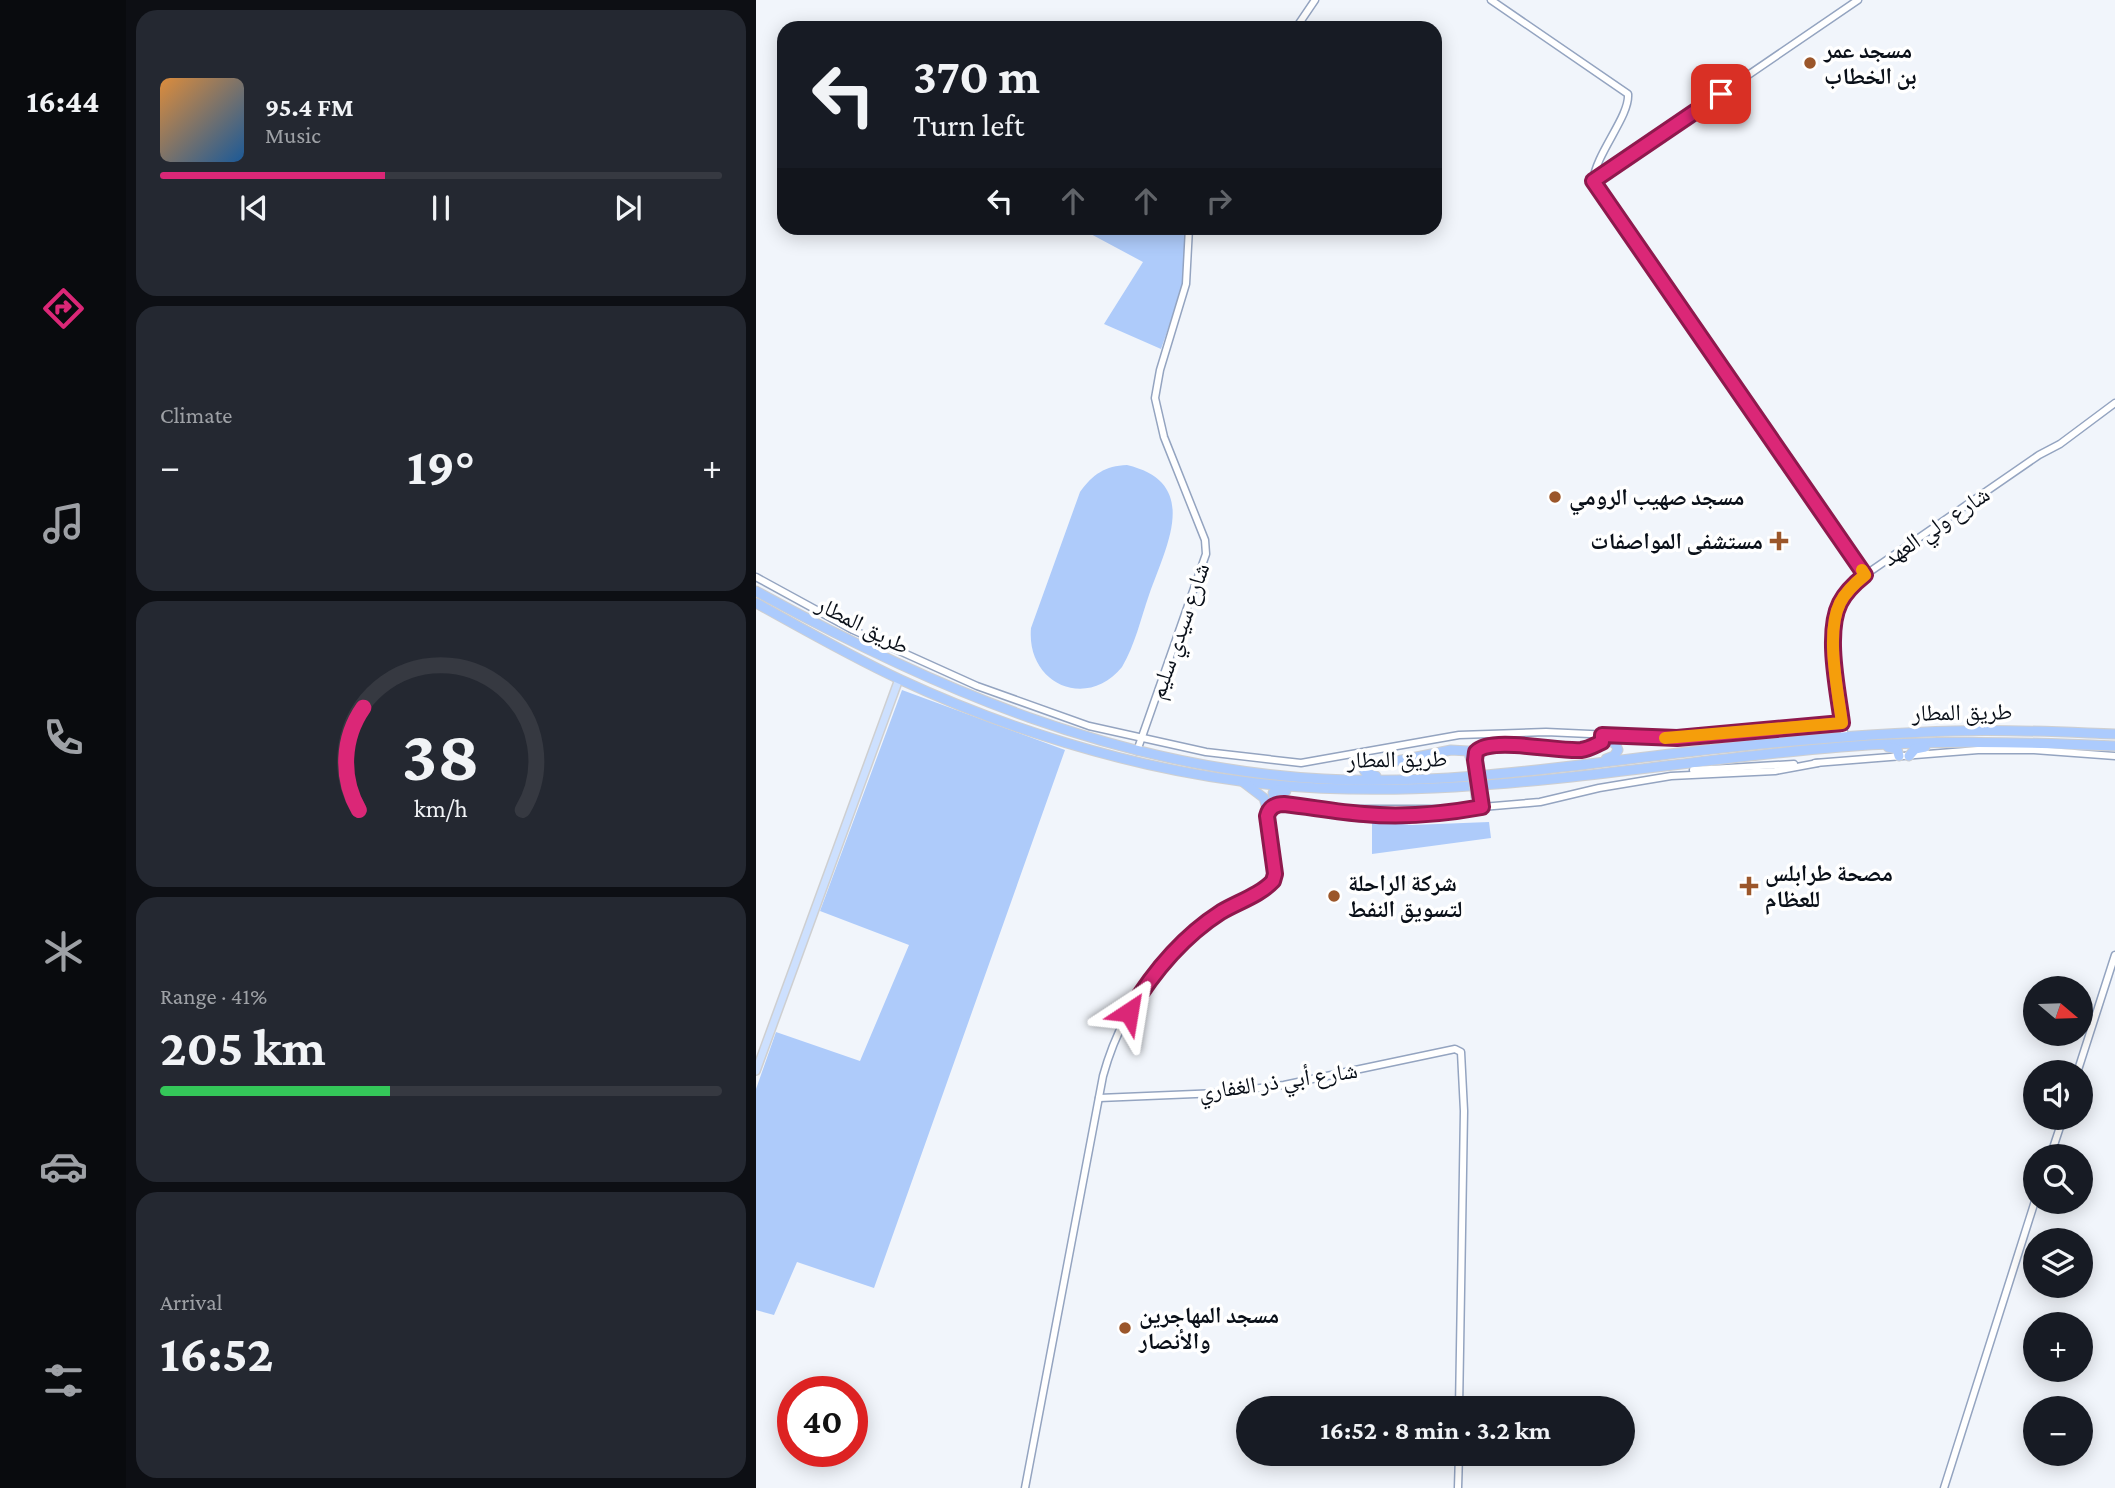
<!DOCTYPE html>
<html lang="en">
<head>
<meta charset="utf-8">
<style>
  body { margin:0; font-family:"Crimson Pro","Noto Naskh Arabic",serif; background:#242831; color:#f1f3f6; height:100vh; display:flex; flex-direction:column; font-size:26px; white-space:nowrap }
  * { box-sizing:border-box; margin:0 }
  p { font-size:23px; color:#9ea1a6 }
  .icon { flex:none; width:38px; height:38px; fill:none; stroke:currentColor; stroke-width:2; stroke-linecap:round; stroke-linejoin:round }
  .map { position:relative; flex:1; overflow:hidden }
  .sheet { display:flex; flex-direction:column; gap:10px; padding:10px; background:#0d0f14; width:630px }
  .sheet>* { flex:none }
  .guide { position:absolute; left:21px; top:21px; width:665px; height:214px; border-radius:21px; box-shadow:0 4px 18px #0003; background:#171b24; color:#f1f3f6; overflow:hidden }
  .needle { width:46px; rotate:109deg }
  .controls { position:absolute; left:1267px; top:976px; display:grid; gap:14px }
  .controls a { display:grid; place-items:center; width:70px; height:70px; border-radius:50%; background:#171b24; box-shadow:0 4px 18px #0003; font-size:35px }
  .speed { position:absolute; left:21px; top:1376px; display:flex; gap:14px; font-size:35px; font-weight:700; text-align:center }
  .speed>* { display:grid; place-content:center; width:91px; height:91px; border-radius:50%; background:#171b24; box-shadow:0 4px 18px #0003; line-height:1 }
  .speed .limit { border:10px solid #d22; background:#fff; color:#111 }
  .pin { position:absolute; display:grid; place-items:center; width:60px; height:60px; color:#fff; margin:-30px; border-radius:14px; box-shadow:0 4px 10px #0006 }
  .me { position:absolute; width:77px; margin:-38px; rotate:33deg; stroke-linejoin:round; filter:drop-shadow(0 0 5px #0008) }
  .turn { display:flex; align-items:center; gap:24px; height:147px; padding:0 21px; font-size:32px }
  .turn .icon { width:91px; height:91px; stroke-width:2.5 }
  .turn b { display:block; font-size:49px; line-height:60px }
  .lanes { display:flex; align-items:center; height:66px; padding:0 21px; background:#0003; justify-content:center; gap:35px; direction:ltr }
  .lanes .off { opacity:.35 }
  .big { font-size:52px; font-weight:700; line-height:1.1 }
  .sheet .card { flex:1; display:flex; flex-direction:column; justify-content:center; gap:10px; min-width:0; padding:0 24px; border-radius:21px; background:#242831 }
  .sheet .dial { align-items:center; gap:0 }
  .dial svg { height:182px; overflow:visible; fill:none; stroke:#363941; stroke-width:7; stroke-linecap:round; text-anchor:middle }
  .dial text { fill:#f1f3f6; stroke:none }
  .song { display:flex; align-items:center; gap:21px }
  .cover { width:84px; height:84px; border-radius:10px; background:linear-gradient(135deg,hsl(30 70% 55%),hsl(210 70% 35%)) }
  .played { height:7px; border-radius:4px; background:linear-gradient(90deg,#db2777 40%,#363941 40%) }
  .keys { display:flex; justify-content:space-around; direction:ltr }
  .heat { display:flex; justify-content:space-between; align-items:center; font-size:38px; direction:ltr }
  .charge { height:10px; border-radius:5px; background:linear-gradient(90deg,#34c759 41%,#363941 0) }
  .trip { position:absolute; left:480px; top:1396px; width:399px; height:70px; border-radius:35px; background:#171b24; box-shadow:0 4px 18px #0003; font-weight:700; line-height:70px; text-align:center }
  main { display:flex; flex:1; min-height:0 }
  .tab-bar { display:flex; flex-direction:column; width:126px; justify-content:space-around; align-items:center; background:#090b0e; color:#9ea1a6 }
  .tab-bar .icon { width:49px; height:49px }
  .tab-bar .on { color:#db2777 }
  .tab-bar b { font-size:32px; color:#f1f3f6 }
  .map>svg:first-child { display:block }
  .green { fill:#aecbfa }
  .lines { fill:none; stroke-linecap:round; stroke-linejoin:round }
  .secondary-casing { stroke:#94a4c0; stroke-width:9 }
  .primary-casing { stroke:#cecfd1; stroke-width:10 }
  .highway-casing { stroke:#cecfd1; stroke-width:11 }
  .secondary { stroke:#fff; stroke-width:6 }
  .primary { stroke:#cde0fe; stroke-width:7 }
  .highway { stroke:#accbfd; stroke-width:9 }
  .highway-bridge-casing { stroke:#cecfd1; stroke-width:11; stroke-linecap:butt }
  .highway-bridge { stroke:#accbfd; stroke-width:9 }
  .route-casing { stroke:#8e194d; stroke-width:18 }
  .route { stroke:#db2777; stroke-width:12 }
  .slow { stroke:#f59e0b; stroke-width:12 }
  .poi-dot { fill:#9b562a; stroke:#fff; stroke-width:2.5 }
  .labels { text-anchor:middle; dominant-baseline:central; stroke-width:7; stroke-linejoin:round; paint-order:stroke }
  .poi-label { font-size:23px; font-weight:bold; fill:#090f18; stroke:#fff; text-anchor:start }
  .street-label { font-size:23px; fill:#090f18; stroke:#fff }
</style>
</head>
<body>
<main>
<nav class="tab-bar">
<b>16:44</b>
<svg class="icon on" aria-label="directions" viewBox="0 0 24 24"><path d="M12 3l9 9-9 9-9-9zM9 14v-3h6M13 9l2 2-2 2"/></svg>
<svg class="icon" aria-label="music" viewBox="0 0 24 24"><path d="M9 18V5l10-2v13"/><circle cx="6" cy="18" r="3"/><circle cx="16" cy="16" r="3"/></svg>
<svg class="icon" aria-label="phone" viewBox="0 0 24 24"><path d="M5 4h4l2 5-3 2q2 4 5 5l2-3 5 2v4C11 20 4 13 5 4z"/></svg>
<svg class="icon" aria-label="climate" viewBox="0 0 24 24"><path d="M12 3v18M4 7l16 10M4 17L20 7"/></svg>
<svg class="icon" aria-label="car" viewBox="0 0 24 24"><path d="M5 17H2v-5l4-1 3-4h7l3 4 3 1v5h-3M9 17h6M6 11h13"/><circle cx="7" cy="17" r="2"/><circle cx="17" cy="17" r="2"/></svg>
<svg class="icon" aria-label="filters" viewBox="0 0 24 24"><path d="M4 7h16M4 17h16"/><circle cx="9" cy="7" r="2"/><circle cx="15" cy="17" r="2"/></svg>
</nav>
<section class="sheet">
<div class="card">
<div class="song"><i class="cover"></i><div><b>95.4 FM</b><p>Music</p></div></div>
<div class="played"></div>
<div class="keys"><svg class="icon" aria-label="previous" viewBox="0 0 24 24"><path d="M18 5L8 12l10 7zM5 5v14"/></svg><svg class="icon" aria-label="pause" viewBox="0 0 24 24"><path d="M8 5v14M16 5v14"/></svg><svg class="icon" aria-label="next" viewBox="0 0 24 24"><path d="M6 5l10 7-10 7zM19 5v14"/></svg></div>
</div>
<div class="card"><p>Climate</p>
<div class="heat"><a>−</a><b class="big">19°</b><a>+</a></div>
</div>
<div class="card dial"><svg viewBox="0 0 100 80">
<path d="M14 69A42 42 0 1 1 86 69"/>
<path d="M14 69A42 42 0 0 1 16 24" stroke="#db2777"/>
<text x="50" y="56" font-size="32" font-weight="700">38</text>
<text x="50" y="72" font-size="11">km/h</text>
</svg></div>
<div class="card"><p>Range · 41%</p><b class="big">205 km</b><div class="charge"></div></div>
<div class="card"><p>Arrival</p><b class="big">16:52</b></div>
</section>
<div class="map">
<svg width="1359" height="1488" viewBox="0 0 1359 1488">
  <rect width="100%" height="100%" fill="#f1f5fb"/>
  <g class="green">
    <polygon points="334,228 430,228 426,289 405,349 348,324 387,262 331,232"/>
    <path d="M 371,465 C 446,483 410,546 393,595 C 385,618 379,645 366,667 C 330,711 270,683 275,628 L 324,492 C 337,474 349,466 371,465 Z"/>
    <polygon points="146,690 309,750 118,1288 41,1262 18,1315 0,1310 0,1089 20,1032 104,1061 153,945 64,911"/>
    <polygon points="616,821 656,825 733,822 735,838 616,854"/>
  </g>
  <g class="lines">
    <g class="secondary-casing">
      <g id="secondary">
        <path d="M 735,0 L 872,94 C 874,116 840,153 837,181"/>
        <polyline points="1102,0 837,181 1109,575"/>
        <polyline points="540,28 559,0"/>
        <polyline points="0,577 97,630 221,686 333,726 450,752 545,763 703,735 790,732 921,738 1086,723"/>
        <path d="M 1089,737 C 1082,706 1071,636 1082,608 C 1087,594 1098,585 1109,575 L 1283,455 L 1304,444 L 1359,403"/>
        <polyline points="381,751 450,554 449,540 408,437 399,398 404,370 430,284 433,228"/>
        <polyline points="1059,763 1222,750 1278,750 1359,756"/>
        <polyline points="937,770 1038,764"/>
        <polyline points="597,809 698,809"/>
        <polyline points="1321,1073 1359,955"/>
        <polyline points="343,1098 463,1093 528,1085 699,1049 705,1052 708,1111 703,1409"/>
        <polyline points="1294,1157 1307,1118"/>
        <path d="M 269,1488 L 347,1076 C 365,1010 405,954 461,915 C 478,903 503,896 517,881 L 519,874 L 511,816 L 516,807 L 528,804 L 608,814 L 692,814 L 726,807 L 784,802 L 843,788 L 915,776 L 1019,771 L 1062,763"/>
        <polyline points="702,1488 703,1454"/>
        <polyline points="1188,1488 1279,1201"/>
      </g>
    </g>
    <g class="primary-casing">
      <polyline id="primary" points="0,1071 143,679"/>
    </g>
    <g class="highway-casing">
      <g id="highway">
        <path d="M 0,591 C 178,689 362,768 568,779 C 702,786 834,762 967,748 C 1043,740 1120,733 1198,731 C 1251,729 1305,732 1359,734"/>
        <path d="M 0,603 C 47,629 94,656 143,679 C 248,728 369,766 484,781 C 686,808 885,763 1085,747 C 1177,740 1268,742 1359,746"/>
        <polyline points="1132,747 1141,749 1143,756"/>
        <polyline points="1153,756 1159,749 1169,747"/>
        <polyline points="719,760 720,752 728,747 751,746 824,750 846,742 855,741 860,745 862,750 858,756 850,759"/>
        <polyline points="620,776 610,773 608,770 612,764 631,763 695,750 712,751 716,762"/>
        <polyline points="487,782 508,798 512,812"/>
        <polyline points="723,797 726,807"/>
        <polyline points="520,805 517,793 521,790 530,791"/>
      </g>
    </g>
    <use href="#secondary" class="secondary"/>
    <use href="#primary" class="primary"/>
    <use href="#highway" class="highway"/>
    <g class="highway-bridge-casing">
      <polyline id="highway-bridge" points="716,762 720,798"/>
    </g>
    <use href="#highway-bridge" class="highway-bridge"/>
  </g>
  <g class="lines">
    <g class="route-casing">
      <path id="route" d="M 373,1012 C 397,972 426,937 465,912 C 482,902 504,895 517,881 L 519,874 L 511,816 C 513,808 519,804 528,804 C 555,807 581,812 608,814 C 648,818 687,814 726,807 L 719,760 L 720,752 C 735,736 802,752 825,750 C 833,749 839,745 846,742 L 846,735 L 921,738 L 1086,723 C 1082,691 1069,633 1084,603 C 1090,591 1099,583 1109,575 L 837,181 L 965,94"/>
    </g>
    <use href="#route" class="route"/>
    <path class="slow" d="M 909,738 L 1086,723 C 1082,691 1069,633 1084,603 C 1090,591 1099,583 1109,575 L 1106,570"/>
  </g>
  <g class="poi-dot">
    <circle cx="1054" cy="63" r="7"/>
    <circle cx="799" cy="497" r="7"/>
    <path d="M1019.5 530.5h7v7h7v7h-7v7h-7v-7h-7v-7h7z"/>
    <path d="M989.5 875.5h7v7h7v7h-7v7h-7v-7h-7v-7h7z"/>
    <circle cx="578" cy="896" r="7"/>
    <circle cx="369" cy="1328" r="7"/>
  </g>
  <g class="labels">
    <g class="poi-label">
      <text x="1068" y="50">مسجد عمر<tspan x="1068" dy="26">بن الخطاب</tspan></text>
      <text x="813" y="497">مسجد صهيب الرومي</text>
      <text x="1007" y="541" text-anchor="end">مستشفى المواصفات</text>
      <text x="1009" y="873">مصحة طرابلس<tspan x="1009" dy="26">للعظام</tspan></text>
      <text x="592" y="883">شركة الراحلة<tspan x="592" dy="26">لتسويق النفط</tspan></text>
      <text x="383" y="1315">مسجد المهاجرين<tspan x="383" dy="26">والأنصار</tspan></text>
    </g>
    <g class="street-label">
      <text transform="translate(1180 526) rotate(-34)">شارع ولي العهد</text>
      <text transform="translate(107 625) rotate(27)">طريق المطار</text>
      <text transform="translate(423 631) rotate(-71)">شارع سيدي سليم</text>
      <text transform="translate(1206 712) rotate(-1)">طريق المطار</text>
      <text transform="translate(641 759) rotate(-1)">طريق المطار</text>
      <text transform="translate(522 1081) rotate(-8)">شارع أبي ذر الغفاري</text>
    </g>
  </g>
</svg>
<div class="controls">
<a><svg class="needle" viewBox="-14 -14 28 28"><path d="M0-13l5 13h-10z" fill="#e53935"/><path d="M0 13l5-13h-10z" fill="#9ea1a6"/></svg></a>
<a><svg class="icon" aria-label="sound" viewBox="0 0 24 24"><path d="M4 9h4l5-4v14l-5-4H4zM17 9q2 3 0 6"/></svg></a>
<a><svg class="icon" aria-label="search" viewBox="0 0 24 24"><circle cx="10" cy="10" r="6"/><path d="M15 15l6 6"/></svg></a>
<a><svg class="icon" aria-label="layers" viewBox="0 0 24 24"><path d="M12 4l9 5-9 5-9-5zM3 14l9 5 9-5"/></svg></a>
<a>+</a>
<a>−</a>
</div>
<div class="speed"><div class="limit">40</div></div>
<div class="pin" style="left:965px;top:94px;background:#d93025"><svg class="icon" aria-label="arrive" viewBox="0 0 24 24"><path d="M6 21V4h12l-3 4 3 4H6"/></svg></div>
<svg class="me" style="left:373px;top:1012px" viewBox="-20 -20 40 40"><path d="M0-17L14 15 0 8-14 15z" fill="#db2777" stroke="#fff" stroke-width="4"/></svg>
<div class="trip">16:52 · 8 min · 3.2 km</div>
<div class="guide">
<div class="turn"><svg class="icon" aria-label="left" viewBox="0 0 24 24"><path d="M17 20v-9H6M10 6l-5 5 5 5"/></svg><div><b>370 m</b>Turn left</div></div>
<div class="lanes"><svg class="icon" aria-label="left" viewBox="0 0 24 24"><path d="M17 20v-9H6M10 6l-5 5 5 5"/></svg><svg class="icon off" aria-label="ahead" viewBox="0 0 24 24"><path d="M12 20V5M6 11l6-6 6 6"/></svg><svg class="icon off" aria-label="ahead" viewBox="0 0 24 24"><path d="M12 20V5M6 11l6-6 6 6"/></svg><svg class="icon off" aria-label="right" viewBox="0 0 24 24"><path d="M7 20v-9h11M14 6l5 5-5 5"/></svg></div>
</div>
</div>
</main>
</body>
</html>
